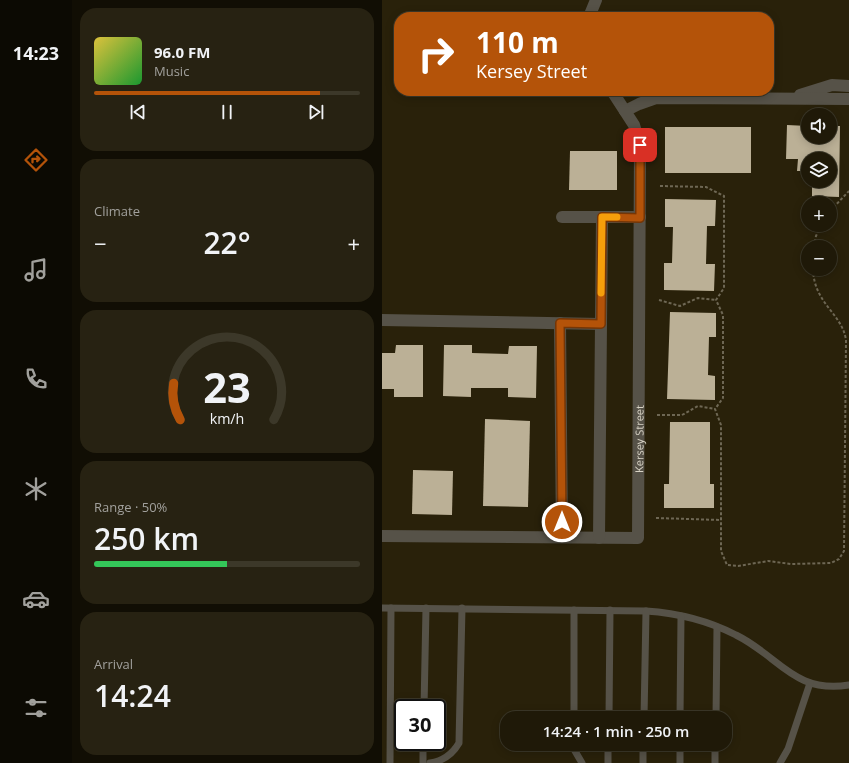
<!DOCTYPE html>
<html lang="en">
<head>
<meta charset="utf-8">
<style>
  body { margin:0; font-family:"Open Sans",sans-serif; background:#272212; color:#f1f3f6; height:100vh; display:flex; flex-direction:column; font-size:15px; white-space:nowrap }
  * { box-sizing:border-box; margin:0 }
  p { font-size:13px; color:#a1a09c }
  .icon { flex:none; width:22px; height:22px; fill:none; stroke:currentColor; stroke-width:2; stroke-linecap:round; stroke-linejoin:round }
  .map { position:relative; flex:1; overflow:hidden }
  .panel { display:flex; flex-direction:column; gap:8px; padding:8px; background:#110e04; width:310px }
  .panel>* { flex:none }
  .banner { position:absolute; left:12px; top:12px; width:380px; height:84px; border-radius:16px; box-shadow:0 2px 10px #0003,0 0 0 1px #3c3829; background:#b45309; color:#fff; overflow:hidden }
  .fabs { position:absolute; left:419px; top:108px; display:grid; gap:8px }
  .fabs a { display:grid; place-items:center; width:36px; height:36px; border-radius:50%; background:#1f1908; box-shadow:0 2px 10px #0003,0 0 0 1px #3c3829; font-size:20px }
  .speed { position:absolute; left:12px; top:699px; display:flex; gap:8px; font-size:20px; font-weight:700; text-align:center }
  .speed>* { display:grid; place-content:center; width:52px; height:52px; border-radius:50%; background:#1f1908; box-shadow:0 2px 10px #0003,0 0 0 1px #3c3829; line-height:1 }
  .speed .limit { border:2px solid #111; border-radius:6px; background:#fff; color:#111 }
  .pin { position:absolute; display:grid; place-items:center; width:34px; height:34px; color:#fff; margin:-17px; border-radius:8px; box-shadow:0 2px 6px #0006 }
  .me { position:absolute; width:44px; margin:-22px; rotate:0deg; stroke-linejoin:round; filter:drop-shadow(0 0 3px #0008) }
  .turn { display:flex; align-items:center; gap:14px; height:84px; padding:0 16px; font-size:18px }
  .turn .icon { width:52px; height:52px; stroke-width:2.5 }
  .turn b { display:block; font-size:28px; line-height:34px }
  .big { font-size:30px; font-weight:600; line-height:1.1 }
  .panel .card { flex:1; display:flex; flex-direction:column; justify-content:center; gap:6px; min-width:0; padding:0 14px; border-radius:16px; background:#272212 }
  .panel .dial { align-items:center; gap:0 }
  .dial svg { height:104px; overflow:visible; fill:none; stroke:#3c3829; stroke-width:7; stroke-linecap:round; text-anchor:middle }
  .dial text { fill:#f1f3f6; stroke:none }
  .song { display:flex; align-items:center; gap:12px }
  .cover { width:48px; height:48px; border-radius:6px; background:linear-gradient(135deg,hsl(50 70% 55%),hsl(130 70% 35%)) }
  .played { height:4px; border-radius:2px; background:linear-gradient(90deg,#b45309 85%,#3c3829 85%) }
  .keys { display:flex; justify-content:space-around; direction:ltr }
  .heat { display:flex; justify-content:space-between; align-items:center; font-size:22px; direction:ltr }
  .charge { height:6px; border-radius:3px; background:linear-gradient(90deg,#34c759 50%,#3c3829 0) }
  .trip { position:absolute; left:118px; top:711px; width:232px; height:40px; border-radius:16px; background:#1f1908; box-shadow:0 2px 10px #0003,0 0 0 1px #3c3829; font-weight:600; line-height:40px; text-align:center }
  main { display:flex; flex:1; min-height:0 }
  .tabs { display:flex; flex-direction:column; width:72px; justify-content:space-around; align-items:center; background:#0c0a03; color:#a1a09c }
  .tabs .icon { width:28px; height:28px }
  .tabs .active { color:#b45309 }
  .tabs b { font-size:18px; color:#f1f3f6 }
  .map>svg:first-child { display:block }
  .building { fill:#bbb096 }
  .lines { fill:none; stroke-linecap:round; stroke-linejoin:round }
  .path { stroke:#6e6754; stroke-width:2; stroke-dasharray:3 2; stroke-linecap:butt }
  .lane { stroke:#565248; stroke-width:7 }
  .street { stroke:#565248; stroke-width:12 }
  .route-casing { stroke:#753606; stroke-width:10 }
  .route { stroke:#b45309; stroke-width:7 }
  .slow { stroke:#f59e0b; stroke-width:7 }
  .labels { text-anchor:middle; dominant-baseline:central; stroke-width:4; stroke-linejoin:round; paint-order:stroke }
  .street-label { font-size:11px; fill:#d8d3c5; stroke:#201702 }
</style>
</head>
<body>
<main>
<nav class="tabs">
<b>14:23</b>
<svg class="icon active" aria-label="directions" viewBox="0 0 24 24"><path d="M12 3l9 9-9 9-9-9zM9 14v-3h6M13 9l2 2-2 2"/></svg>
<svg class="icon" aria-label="music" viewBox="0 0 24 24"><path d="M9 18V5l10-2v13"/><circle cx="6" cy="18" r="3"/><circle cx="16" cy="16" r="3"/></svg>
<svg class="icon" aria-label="phone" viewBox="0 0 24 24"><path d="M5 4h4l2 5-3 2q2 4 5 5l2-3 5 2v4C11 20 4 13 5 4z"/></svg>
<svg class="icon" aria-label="climate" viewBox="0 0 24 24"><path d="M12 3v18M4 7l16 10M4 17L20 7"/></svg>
<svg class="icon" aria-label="car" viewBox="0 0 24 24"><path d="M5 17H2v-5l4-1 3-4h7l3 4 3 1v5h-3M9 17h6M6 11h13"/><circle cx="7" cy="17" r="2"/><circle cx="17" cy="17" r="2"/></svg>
<svg class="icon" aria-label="filters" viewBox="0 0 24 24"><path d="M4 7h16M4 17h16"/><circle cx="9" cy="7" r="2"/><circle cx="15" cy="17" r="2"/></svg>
</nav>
<section class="panel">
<div class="card">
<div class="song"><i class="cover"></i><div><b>96.0 FM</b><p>Music</p></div></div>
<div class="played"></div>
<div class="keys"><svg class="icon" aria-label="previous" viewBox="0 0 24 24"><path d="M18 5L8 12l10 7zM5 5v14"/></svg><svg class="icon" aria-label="pause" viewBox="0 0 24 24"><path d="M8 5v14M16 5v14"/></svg><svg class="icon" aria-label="next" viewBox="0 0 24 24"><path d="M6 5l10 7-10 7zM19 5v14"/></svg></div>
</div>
<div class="card"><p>Climate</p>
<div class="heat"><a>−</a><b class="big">22°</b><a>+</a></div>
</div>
<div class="card dial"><svg viewBox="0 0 100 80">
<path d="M14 69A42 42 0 1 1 86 69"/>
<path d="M14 69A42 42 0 0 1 9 41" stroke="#b45309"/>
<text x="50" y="56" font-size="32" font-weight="700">23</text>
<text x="50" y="72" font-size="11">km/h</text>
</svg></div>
<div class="card"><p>Range · 50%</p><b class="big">250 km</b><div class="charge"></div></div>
<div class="card"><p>Arrival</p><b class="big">14:24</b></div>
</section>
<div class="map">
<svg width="467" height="763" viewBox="0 0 467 763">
  <rect width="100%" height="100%" fill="#29210a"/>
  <g class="building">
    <polygon points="405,125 426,126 426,137 448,137 448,126 458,126 457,197 430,196 430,181 448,181 448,159 426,159 426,171 415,171 416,159 404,159"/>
    <rect x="283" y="127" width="86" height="46"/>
    <polygon points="188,151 235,151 235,190 187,190"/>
    <polygon points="283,199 334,200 333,226 325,226 324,264 333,264 332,291 282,290 282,263 290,263 291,227 283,227"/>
    <polygon points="288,312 334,313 334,337 327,337 326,375 333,376 333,400 285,399"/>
    <polygon points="14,345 41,345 41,397 12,397 12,389 0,389 0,353 13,353"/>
    <polygon points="62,345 90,345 90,353 126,354 127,346 155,346 154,398 126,397 126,388 89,388 89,397 61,396"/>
    <polygon points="103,419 148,421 146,507 101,506"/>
    <polygon points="288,422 328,422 328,484 332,484 332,508 282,508 282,484 287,484"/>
    <polygon points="31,470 71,471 70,515 30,514"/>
  </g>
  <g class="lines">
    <g class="path">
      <path d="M 278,186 L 324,187 L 342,196 L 342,288 L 334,300 L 341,315 L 341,398 L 333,409 L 339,425 L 339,551 L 345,565 L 356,566 L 386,561 L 409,564 L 449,563 L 457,559 L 462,551 L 464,340 C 460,313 432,304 431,269"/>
      <polyline points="448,211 467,191"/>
      <polyline points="432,247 434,236 439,225"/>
      <polyline points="277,300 298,306 316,298 334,300"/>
      <polyline points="275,415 300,415 316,406 333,409"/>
      <polyline points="274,518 339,520"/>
    </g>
    <g class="lane">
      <path d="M 0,608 L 264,611 C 294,613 327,621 354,635 C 397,656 412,694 467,685"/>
      <polyline points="42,708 44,608"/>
      <polyline points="192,718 192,610"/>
      <polyline points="227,718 228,610"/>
      <polyline points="262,718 264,611"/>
      <polyline points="298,718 299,616"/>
      <polyline points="334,718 335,627"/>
      <polyline points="192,744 193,751 200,763"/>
      <polyline points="8,763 9,608"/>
      <polyline points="41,763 41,742"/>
      <path d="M 48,763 C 61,761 70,755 77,743 L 80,608"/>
      <polyline points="226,763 226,744"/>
      <polyline points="261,763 261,744"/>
      <polyline points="298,763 298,744"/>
      <polyline points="333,763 333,744"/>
      <polyline points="398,763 406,749 428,683"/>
    </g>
    <g class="street">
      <polyline points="207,17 214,0"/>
      <polyline points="418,95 450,85 467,86"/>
      <polyline points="243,111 257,104 274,98 467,99"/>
      <polyline points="180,217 258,217"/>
      <polyline points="0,320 219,324"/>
      <polyline points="178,323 180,537"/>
      <path id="s1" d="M 0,536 L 256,538 L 258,145 L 252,125 L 230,91"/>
      <polyline points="217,538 220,217"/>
    </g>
  </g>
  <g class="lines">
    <g class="route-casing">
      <polyline id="route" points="180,522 178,323 219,324 220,217 258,218 258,145"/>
    </g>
    <use href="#route" class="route"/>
    <polyline class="slow" points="219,293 220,217 235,217"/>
  </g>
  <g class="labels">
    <g class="street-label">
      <text stroke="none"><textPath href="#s1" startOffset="355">Kersey Street</textPath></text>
    </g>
  </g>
</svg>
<div class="fabs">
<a><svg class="icon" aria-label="sound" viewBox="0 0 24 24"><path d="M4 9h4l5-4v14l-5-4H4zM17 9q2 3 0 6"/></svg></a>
<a><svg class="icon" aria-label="layers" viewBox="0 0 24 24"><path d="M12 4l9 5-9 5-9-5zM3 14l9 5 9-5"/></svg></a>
<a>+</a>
<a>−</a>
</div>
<div class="speed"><div class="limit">30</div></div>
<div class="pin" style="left:258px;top:145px;background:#d93025"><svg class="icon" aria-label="arrive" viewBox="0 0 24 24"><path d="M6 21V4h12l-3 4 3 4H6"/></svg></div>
<svg class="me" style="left:180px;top:522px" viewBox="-20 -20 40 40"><circle r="17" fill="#b45309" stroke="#fff" stroke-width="3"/><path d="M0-11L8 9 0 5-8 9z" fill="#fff"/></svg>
<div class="trip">14:24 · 1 min · 250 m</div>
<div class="banner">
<div class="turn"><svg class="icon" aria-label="right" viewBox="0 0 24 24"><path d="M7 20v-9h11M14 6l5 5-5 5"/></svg><div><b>110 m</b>Kersey Street</div></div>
</div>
</div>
</main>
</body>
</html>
